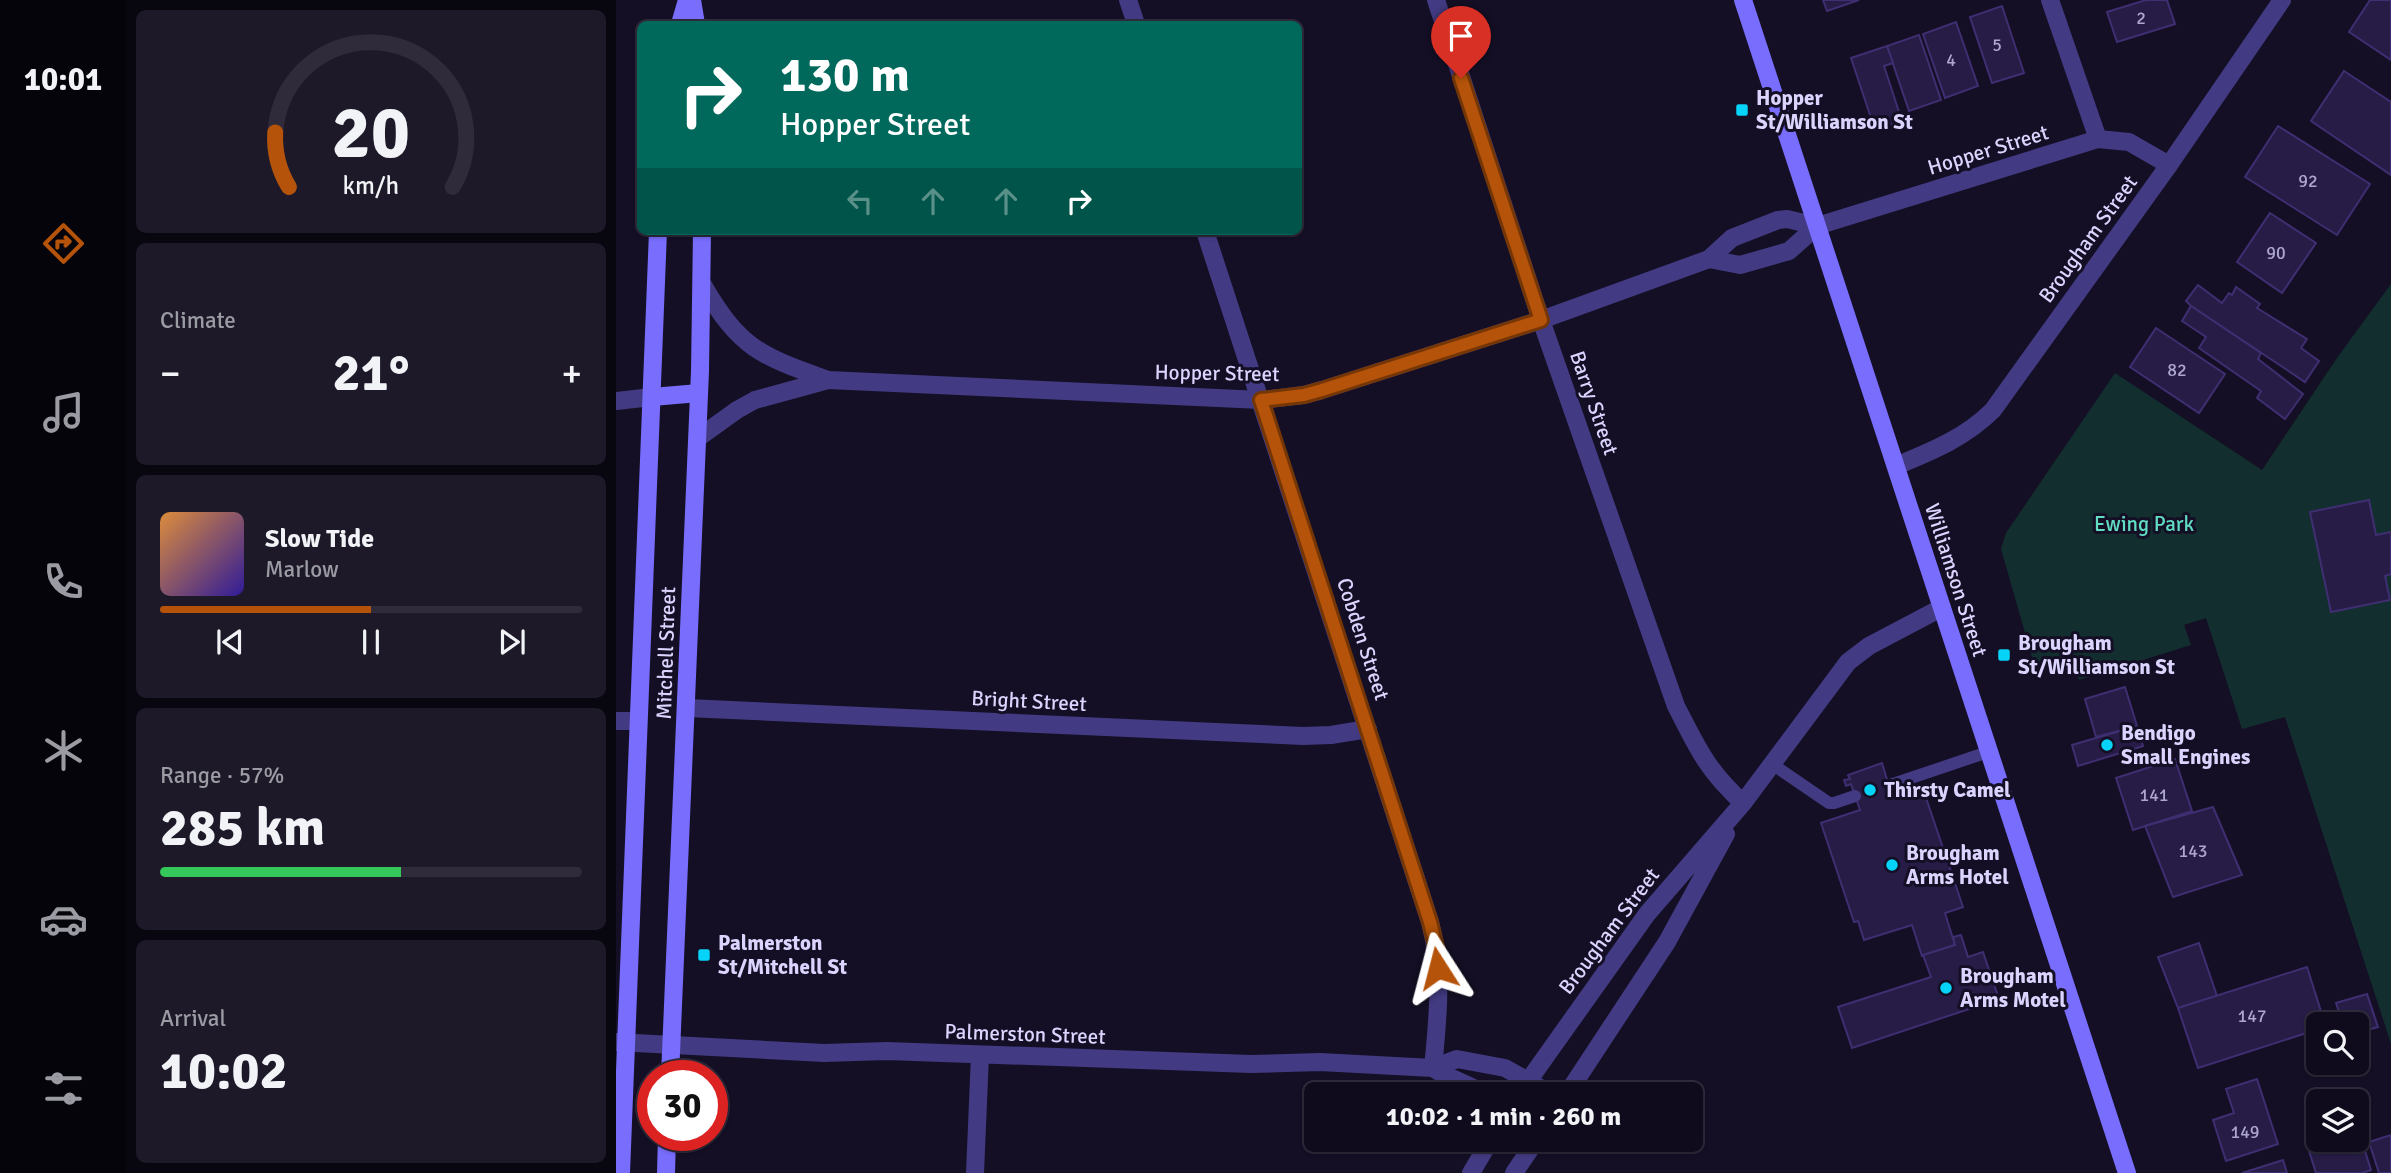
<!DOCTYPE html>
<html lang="en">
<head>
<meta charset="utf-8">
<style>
  body { margin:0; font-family:Signika,sans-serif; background:#1d1929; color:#f1f3f6; height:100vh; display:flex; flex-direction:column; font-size:26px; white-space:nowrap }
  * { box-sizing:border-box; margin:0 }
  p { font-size:23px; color:#9b9ba3 }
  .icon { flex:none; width:38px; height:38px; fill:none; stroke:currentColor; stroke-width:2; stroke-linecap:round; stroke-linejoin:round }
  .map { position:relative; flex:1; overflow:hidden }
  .sheet { display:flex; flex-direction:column; gap:10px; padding:10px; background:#08060f; width:490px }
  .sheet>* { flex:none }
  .hud { position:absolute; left:21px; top:21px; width:665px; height:214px; border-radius:10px; box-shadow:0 2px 5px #0004,0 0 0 2px #2f2b3b; background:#00695c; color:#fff; overflow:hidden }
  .fabs { position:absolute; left:1690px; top:1012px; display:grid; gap:14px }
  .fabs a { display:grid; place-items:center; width:63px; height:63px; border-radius:10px; background:#0f0b1c; box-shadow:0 2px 5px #0004,0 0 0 2px #2f2b3b; font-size:35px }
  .speed { position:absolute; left:21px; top:1060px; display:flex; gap:14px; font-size:35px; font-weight:700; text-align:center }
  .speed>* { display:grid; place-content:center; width:91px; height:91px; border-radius:50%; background:#0f0b1c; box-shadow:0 2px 5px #0004,0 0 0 2px #2f2b3b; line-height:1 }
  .speed .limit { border:10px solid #d22; background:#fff; color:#111 }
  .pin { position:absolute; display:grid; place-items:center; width:60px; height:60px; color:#fff; margin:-72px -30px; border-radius:50% 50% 50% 0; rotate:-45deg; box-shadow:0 0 7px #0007 }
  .pin .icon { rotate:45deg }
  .me { position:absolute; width:77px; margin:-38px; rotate:351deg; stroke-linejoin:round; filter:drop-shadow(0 0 5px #0008) }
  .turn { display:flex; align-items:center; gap:24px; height:147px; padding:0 28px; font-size:32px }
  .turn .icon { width:91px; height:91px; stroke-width:2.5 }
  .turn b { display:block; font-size:49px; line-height:60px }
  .lanes { display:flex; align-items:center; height:66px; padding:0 28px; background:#0003; justify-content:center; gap:35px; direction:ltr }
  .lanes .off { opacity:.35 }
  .big { font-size:52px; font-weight:700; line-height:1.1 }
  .sheet .widget { flex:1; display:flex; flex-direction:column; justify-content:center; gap:10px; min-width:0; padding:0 24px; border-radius:10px; background:#1d1929 }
  .sheet .dial { align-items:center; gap:0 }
  .dial svg { height:182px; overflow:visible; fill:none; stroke:#2f2b3b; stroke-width:7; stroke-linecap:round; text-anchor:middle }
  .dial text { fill:#f1f3f6; stroke:none }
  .song { display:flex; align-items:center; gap:21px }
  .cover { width:84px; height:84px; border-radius:10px; background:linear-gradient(135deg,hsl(30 70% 55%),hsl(250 70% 35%)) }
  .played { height:7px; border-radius:4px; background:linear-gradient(90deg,#b45309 50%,#2f2b3b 50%) }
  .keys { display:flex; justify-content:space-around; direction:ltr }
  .heat { display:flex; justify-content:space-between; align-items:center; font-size:38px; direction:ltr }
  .charge { height:10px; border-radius:5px; background:linear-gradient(90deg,#34c759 57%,#2f2b3b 0) }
  .trip { position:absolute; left:688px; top:1082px; width:399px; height:70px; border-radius:10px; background:#0f0b1c; box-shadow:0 2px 5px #0004,0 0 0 2px #2f2b3b; font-weight:700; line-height:70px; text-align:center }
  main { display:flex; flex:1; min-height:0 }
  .tabs { display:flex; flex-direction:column; width:126px; justify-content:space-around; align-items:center; background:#06040b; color:#9b9ba3 }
  .tabs .icon { width:49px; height:49px }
  .tabs .active { color:#b45309 }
  .tabs b { font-size:32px; color:#f1f3f6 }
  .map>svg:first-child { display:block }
  .green { fill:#122e2f }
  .building { fill:#261c45; stroke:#3f2e71; stroke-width:2 }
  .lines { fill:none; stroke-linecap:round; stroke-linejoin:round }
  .lane { stroke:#423b83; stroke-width:12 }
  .street { stroke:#423b83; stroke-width:18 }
  .secondary { stroke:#786dfc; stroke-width:18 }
  .route-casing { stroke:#753606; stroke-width:18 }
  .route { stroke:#b45309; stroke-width:12 }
  .poi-dot { fill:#06d3f8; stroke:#140f25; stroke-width:2.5 }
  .labels { text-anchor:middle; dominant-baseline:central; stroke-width:6; stroke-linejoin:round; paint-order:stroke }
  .number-label { font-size:18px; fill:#aea6d0 }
  .poi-label { font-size:21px; font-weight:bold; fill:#dbd4fe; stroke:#140f25; text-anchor:start }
  .street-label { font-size:21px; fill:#dbd4fe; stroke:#140f25 }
  .park-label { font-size:21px; fill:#61ddc4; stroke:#140f25 }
</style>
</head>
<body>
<main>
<nav class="tabs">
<b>10:01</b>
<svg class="icon active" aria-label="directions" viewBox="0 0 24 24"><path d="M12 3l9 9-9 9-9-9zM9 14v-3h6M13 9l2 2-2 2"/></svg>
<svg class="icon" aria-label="music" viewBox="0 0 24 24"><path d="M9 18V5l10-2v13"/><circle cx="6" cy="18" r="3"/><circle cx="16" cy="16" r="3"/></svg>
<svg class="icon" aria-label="phone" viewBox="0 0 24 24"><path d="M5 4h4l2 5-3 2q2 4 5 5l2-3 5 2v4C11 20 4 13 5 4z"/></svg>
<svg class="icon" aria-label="climate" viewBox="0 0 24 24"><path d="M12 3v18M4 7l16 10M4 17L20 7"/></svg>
<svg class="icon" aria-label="car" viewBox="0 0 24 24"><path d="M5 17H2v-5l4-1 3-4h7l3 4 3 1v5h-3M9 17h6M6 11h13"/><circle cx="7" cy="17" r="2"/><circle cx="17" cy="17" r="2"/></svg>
<svg class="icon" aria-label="filters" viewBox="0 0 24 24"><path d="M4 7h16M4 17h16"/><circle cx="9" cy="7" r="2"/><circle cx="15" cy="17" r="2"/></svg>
</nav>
<section class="sheet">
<div class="widget dial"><svg viewBox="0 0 100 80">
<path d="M14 69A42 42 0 1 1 86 69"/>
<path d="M14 69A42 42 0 0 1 8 45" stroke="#b45309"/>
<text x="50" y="56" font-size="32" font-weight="700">20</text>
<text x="50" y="72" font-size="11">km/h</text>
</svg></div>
<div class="widget"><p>Climate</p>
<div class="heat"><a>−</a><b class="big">21°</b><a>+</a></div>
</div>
<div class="widget">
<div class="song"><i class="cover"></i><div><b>Slow Tide</b><p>Marlow</p></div></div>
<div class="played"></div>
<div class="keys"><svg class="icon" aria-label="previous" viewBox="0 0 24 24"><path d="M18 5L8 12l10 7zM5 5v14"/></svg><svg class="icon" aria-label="pause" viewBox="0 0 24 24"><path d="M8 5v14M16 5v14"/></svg><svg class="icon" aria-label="next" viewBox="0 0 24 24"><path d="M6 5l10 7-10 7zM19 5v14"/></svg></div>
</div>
<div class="widget"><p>Range · 57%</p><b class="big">285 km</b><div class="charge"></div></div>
<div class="widget"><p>Arrival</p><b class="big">10:02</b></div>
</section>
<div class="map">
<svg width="1775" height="1173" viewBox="0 0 1775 1173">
  <rect width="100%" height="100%" fill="#140f25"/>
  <polygon class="green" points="1775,284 1775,1044 1669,717 1626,729 1590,618 1568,625 1575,645 1463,680 1457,659 1420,671 1385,549 1390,533 1499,373 1646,470 1723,355"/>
  <g class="building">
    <polygon points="1207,0 1243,0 1211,11"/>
    <polygon points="1530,0 1551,0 1559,24 1501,42 1491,12"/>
    <polygon points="1754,0 1775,0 1775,60 1733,32"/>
    <polygon points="1386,6 1408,73 1376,83 1354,17"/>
    <polygon points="1340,22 1362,86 1329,98 1307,34"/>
    <polygon points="1303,35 1325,100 1293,111 1271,46"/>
    <polygon points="1271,46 1277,63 1268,66 1286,121 1259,130 1235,58"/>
    <polygon points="1728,71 1775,102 1775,175 1695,121"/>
    <polygon points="1662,126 1754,184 1721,235 1629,177"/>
    <polygon points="1654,213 1700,243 1666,293 1621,262"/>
    <polygon points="1582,285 1606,303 1613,293 1616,295 1620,287 1644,304 1641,308 1691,339 1685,348 1703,361 1689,382 1575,306 1570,301"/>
    <polygon points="1575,306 1645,353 1642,359 1687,394 1669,419 1641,398 1645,391 1583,348 1590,337 1566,321"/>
    <polygon points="1540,328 1609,374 1583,413 1514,367"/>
    <polygon points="1753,500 1760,535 1775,532 1775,574 1769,576 1774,600 1715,612 1694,512"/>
    <polygon points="1509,687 1521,726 1480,737 1469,699"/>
    <polygon points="1521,726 1527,746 1462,766 1456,745"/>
    <polygon points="1559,759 1576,811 1517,830 1500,778"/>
    <polygon points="1266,763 1276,796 1306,786 1347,907 1329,913 1339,945 1306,956 1296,925 1248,940 1242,921 1238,922 1205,823 1244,810 1235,784 1230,786 1228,780 1234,779 1232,775"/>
    <polygon points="1597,807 1626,875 1557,897 1529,826"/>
    <polygon points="1345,935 1352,957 1367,952 1383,999 1236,1048 1222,1007 1315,977 1307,955 1339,945 1337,937"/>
    <polygon points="1583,943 1601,996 1562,1008 1542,957"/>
    <polygon points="1691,967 1709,1024 1703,1024 1703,1029 1582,1068 1562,1008"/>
    <polygon points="1751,994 1762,1027 1741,1033 1741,1024 1727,1024 1720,1003"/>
    <polygon points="1641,1079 1662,1144 1610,1161 1597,1120 1618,1113 1610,1089"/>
    <polygon points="1741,1135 1744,1135 1755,1170 1746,1173 1700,1173 1693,1151 1730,1139 1741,1139"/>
    <polygon points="1775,1135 1775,1173 1763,1173 1753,1142"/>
    <polygon points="1667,1160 1671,1173 1626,1173"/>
  </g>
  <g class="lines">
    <g class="lane">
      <polyline points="1156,764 1213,803 1218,803 1239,796"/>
      <polyline points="1274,785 1372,752"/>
    </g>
    <g class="street">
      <polyline points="512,0 520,24"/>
      <path d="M 820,0 L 925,320 L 1060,706 C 1082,749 1091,770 1127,803"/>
      <polyline points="1434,0 1482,139"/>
      <path d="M 589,231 L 814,922 C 827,972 822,1017 817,1068"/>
      <polyline points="1093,259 1124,265 1173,251 1201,226 1482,139 1513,142 1553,165"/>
      <path d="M 87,285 C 124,349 145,356 212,380 L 645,400 L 688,395 L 706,390 L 925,320 L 1093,259 L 1116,238 L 1162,220 L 1171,219 L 1201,226"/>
      <polyline points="0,401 36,397"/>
      <polyline points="82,438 121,410 139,400 212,380"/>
      <path d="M 1280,466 C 1316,451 1349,438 1377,410 L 1553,165 L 1666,0"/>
      <polyline points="71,708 687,736 715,735 752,729"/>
      <polyline points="0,721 21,721"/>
      <polyline points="0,1042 208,1053 271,1051 635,1064 704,1062 817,1068 841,1059 889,1068 935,1094"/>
      <path d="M 817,1068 C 833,1079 851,1083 868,1094"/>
      <polyline points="903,1094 1031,914 1127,803 1232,662 1253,646 1325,608"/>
      <polyline points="951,1094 1051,942 1110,834"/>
      <polyline points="359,1173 364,1055"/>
      <polyline points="855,1173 875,1139"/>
      <polyline points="898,1173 921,1139"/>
    </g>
    <g class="secondary">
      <polyline points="76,0 80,24"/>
      <polyline points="1127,0 1511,1173"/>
      <polyline points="64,24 71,0"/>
      <polyline points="36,397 83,393"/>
      <polyline points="54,1076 84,371 86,231"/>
      <polyline points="5,1173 42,231"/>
      <polyline points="50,1173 51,1136"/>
    </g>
  </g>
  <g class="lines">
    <g class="route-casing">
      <polyline id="route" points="822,968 821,951 814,922 645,400 688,395 706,390 925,320 845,78"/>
    </g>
    <use href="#route" class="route"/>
  </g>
  <g class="poi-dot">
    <rect x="1119" y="103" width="14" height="14" rx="3.5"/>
    <rect x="1381" y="648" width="14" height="14" rx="3.5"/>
    <circle cx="1491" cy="745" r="7"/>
    <circle cx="1254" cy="790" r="7"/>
    <circle cx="1276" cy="865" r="7"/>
    <rect x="81" y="948" width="14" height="14" rx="3.5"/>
    <circle cx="1330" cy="988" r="7"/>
  </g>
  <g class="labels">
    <g class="number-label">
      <text x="1525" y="18">2</text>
      <text x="1381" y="45">5</text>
      <text x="1335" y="60">4</text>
      <text x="1692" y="181">92</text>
      <text x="1660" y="253">90</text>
      <text x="1561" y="370">82</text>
      <text x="1538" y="795">141</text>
      <text x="1577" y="851">143</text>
      <text x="1636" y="1016">147</text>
      <text x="1629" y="1132">149</text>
    </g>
    <g class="poi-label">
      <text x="1140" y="98">Hopper<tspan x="1140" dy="24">St/Williamson St</tspan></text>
      <text x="1402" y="643">Brougham<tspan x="1402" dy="24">St/Williamson St</tspan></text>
      <text x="1505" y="733">Bendigo<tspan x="1505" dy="24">Small Engines</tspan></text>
      <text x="1268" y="790">Thirsty Camel</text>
      <text x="1290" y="853">Brougham<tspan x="1290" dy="24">Arms Hotel</tspan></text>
      <text x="102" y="943">Palmerston<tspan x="102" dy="24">St/Mitchell St</tspan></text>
      <text x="1344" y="976">Brougham<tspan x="1344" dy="24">Arms Motel</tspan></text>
    </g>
    <g class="street-label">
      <text transform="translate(1372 150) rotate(-17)">Hopper Street</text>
      <text transform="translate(1472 239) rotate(-54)">Brougham Street</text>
      <text transform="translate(601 373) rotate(1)">Hopper Street</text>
      <text transform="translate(978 403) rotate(71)">Barry Street</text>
      <text transform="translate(1340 580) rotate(72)">Williamson Street</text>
      <text transform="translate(747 639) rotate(72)">Cobden Street</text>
      <text transform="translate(50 653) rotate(-88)">Mitchell Street</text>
      <text transform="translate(413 701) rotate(3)">Bright Street</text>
      <text transform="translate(993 931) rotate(-53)">Brougham Street</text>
      <text transform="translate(409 1034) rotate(2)">Palmerston Street</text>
    </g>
    <g class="park-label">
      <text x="1528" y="524">Ewing Park</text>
    </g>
  </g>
</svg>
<div class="fabs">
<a><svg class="icon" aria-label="search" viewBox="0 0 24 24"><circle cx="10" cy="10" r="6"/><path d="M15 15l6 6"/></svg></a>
<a><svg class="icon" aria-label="layers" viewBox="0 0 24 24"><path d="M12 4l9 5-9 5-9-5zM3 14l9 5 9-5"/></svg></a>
</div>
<div class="speed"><div class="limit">30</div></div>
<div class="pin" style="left:845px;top:78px;background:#d93025"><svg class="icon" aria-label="arrive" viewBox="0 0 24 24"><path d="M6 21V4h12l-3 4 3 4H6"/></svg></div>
<svg class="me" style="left:822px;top:968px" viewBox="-20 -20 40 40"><path d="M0-17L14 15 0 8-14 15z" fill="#b45309" stroke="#fff" stroke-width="4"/></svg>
<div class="trip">10:02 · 1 min · 260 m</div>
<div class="hud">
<div class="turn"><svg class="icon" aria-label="right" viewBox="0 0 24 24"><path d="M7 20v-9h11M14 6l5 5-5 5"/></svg><div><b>130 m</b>Hopper Street</div></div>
<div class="lanes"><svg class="icon off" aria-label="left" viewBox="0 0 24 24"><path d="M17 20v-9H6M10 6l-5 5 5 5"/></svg><svg class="icon off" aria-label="ahead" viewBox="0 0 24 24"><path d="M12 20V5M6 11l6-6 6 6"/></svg><svg class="icon off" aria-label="ahead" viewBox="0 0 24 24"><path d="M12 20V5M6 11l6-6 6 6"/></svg><svg class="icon" aria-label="right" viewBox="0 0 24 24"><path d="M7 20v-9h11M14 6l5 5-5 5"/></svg></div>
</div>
</div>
</main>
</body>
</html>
